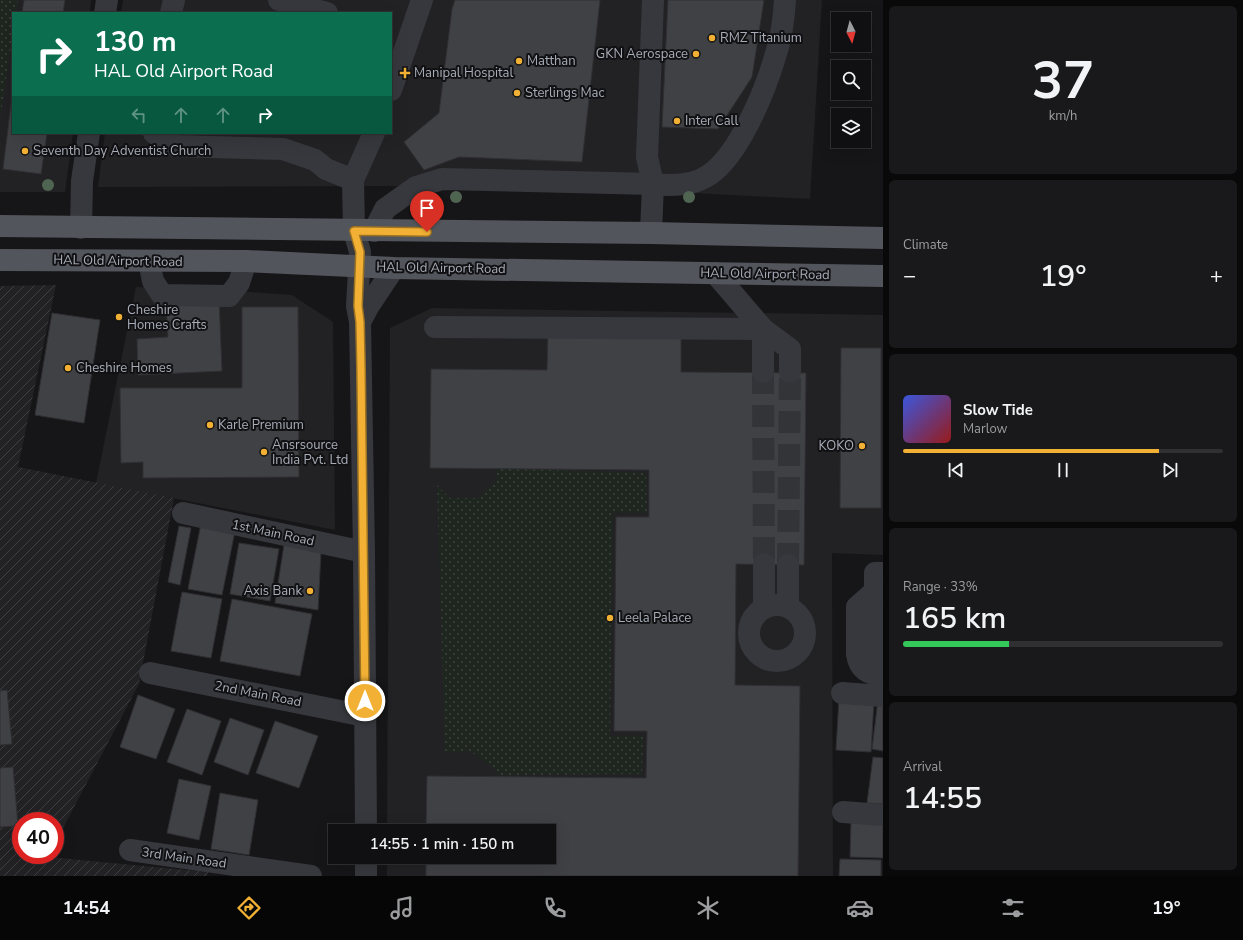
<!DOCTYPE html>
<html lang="en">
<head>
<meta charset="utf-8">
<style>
  body { margin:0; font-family:"Nunito Sans",sans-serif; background:#19191b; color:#f1f3f6; height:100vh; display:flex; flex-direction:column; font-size:15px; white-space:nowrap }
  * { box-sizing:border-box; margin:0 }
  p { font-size:13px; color:#9c9d9f }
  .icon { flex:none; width:22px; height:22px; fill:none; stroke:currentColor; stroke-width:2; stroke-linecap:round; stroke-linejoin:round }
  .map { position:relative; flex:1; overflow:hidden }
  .sheet { display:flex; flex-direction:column; gap:6px; padding:6px; background:#09090a; width:360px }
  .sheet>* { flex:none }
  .guide { position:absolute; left:12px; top:12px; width:380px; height:122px; border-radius:0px; box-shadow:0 4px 16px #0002,0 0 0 1px #303032; background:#0b6e4f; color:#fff; overflow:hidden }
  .needle { width:26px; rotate:174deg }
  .buttons { position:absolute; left:831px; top:12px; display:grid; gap:8px }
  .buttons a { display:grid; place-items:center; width:40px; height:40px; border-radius:0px; background:#101012; box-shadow:0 4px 16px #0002,0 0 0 1px #303032; font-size:20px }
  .speed { position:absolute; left:12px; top:812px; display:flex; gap:8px; font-size:20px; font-weight:700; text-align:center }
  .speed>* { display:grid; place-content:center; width:52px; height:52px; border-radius:50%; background:#101012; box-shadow:0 4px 16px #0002,0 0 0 1px #303032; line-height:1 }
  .speed .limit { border:6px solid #d22; background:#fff; color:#111 }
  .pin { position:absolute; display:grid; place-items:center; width:34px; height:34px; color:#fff; margin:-41px -17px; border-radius:50% 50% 50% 0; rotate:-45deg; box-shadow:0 0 4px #0007 }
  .pin .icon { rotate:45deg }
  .me { position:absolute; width:44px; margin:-22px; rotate:0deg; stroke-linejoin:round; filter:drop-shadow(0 0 3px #0008) }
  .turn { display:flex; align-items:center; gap:14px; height:84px; padding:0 16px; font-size:18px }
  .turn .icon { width:52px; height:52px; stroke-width:2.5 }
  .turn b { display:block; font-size:28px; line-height:34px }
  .lanes { display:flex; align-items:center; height:38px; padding:0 16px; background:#0003; justify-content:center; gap:20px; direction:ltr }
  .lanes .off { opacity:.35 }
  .big { font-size:30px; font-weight:600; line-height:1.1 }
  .sheet .card { flex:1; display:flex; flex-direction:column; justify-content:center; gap:6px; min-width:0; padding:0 14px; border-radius:6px; background:#19191b }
  .sheet .dial { align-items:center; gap:0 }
  .dial b { font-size:52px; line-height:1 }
  .song { display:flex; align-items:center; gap:12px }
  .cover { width:48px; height:48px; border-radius:6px; background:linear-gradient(135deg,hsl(230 70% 55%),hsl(0 70% 35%)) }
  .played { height:4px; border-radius:2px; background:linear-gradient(90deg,#f2b134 80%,#303032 80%) }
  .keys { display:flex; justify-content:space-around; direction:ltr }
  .heat { display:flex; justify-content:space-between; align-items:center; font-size:22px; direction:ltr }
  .charge { height:6px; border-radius:3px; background:linear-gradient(90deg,#34c759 33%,#303032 0) }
  .trip { position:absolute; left:328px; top:824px; width:228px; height:40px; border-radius:0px; background:#101012; box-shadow:0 4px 16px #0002,0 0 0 1px #303032; font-weight:600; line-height:40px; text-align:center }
  .dock { display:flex; height:64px; justify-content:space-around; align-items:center; background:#060607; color:#9c9d9f }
  .dock .icon { width:28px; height:28px }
  .dock .selected { color:#f2b134 }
  .dock b { font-size:18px; color:#f1f3f6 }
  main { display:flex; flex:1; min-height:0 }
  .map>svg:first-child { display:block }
  .built { fill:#222225 }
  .industrial { fill:url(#industrial-furrows) }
  .park { fill:url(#park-dots) }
  .building { fill:#404145; stroke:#303034 }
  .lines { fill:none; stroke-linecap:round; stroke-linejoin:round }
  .minor-tunnel { stroke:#333438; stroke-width:22; stroke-dasharray:22 11; stroke-linecap:butt }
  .minor { stroke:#37383d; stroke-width:22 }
  .major { stroke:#53555c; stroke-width:22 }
  .tree { fill:#506452 }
  .route-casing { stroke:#9d7322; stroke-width:10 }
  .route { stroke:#f2b134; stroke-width:7 }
  .poi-dot { fill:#f2b134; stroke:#111113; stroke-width:1.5 }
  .labels { text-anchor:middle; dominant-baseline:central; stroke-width:4; stroke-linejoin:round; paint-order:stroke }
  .poi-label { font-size:13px; fill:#a8adb8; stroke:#111113; text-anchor:start }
  .street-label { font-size:13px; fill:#a8adb8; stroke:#111113 }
</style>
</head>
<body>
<main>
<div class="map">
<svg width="883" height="876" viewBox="0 0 883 876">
  <defs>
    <pattern id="industrial-furrows" width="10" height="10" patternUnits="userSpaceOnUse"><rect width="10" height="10" fill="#222225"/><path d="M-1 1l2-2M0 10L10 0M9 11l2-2" fill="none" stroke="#3f3f43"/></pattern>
    <pattern id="park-dots" width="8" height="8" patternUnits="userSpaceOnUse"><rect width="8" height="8" fill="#1e261f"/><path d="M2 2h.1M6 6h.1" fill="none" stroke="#3c433d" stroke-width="1.8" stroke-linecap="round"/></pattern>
  </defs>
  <rect width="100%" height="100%" fill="#161618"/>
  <g class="built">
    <polygon points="0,0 91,0 90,13 13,13 13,133 73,133 65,192 0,192"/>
    <polygon points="123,0 822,0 810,199 616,189 386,186 98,187 105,133 391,133 391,13 121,13"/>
    <polygon points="136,287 237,291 292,295 333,322 335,530 96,483"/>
    <polygon points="432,308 883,315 883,555 832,553 833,876 387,876 387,857 549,857 549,831 387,831 390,328"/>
  </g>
  <polygon class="industrial" points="56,285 18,467 174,498 139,684 55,843 55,821 21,821 21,855 49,855 48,857 208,872 207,876 0,876 0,286"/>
  <g class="park">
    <polygon points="0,0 18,0 16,13 13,13 13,31 0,120"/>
    <polygon points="496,468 646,473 647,513 613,513 610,736 643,736 642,774 498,775 494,768 470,751 445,753 437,485 450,498 478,498 497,480"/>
  </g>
  <g class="building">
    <polygon points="24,0 65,0 63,13 22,13"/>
    <polygon points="455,0 600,0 582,162 459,157 424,170 404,142 439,113 452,9"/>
    <polygon points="668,0 764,0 752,77 718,129 662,127"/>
    <polygon points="12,96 13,133 47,133 41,174 3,169"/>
    <polygon points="219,299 222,371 138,375 137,339 168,337 166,302"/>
    <polygon points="242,307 298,307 299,477 143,478 143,462 121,463 120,388 242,388"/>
    <polygon points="52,313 100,320 84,423 35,415"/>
    <polygon points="548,334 681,335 681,372 806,373 804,565 736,564 735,685 800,686 798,876 426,876 426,857 549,857 549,831 426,831 427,776 646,778 647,731 614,731 616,517 649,517 649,470 430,468 431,369 547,370"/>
    <polygon points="841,348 881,348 881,508 840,508"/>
    <polygon points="201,524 235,531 222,595 188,589"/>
    <polygon points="179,526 191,528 180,585 168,582"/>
    <polygon points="239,543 279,549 270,601 230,594"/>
    <polygon points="284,545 321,551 318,610 275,603"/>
    <polygon points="182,592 222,599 211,658 171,651"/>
    <polygon points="232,599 312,614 300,676 220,661"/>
    <polygon points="7,690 12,744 0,745 0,691"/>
    <polygon points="138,695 175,709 156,759 120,747"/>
    <polygon points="839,699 874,700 871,752 836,750"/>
    <polygon points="878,700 883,700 883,751 872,749"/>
    <polygon points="187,709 221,721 202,775 167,762"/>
    <polygon points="230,718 264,730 248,775 214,762"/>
    <polygon points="275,721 318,736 299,788 256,773"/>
    <polygon points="873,757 883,758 883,804 867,803"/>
    <polygon points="13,767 18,826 0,827 0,768"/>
    <polygon points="179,779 211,786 199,840 167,833"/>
    <polygon points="220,793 258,800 249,855 211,849"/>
    <polygon points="851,823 883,823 883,858 850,857"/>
    <polygon points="840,859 881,860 881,876 839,876"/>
  </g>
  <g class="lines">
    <g class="minor-tunnel">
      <polyline points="763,372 764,564"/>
      <polyline points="788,565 790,372"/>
    </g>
    <g class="minor">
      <polyline points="279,0 327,13"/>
      <polyline points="105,13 107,0"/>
      <polyline points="171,13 174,0"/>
      <polyline points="391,90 422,0"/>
      <polyline points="154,133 175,146 283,149 315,160 326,169 353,180"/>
      <polyline points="81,228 82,181 89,133"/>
      <path d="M 374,231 L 385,209 L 416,187 L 442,179 L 653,184 C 671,186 693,186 709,175 C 739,155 765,91 775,57 C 781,39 784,19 785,0"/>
      <polyline points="651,233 653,184 647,157 653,0"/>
      <polyline points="149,261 153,281 162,295 229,296 239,283 246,261"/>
      <polyline points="715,273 763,329"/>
      <polyline points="360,322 368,307 394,268"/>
      <polyline points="435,327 763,329"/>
      <polyline points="763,372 763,329 790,349 790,372"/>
      <polyline points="183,513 364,552"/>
      <polyline points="764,564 764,608"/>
      <polyline points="883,573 875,573 875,655 883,655"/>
      <path d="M 875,591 L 857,607 L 857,654 C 859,669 868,675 883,675"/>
      <circle cx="777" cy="633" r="28"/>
      <polyline points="788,606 788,565"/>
      <polyline points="150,673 365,716"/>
      <polyline points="842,693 883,696"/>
      <polyline points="843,812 883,815"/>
      <polyline points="366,831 364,552 360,322 357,306 360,252 354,231 353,180 374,133"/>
      <polyline points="130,850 311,876"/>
      <polyline points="366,876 366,857"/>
    </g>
    <g class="major">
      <polyline points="0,226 651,233 883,238"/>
      <polyline points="0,260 246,261 394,268 883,276"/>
    </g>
  </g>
  <g class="tree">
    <circle cx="48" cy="185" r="6"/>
    <circle cx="456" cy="197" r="6"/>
    <circle cx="689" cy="197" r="6"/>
  </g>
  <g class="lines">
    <g class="route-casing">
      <polyline id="route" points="365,701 361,368 360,322 358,306 360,252 354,231 427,232"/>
    </g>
    <use href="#route" class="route"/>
  </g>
  <g class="poi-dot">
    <circle cx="712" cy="38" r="4"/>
    <circle cx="696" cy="54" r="4"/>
    <circle cx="519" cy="61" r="4"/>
    <path d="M403 67h4v4h4v4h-4v4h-4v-4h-4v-4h4z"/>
    <circle cx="517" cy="93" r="4"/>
    <circle cx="677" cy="121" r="4"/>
    <circle cx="25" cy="151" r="4"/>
    <circle cx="119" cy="317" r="4"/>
    <circle cx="68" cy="368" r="4"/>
    <circle cx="210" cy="425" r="4"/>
    <circle cx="862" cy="446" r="4"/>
    <circle cx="264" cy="452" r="4"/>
    <circle cx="310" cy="591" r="4"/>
    <circle cx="610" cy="618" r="4"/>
  </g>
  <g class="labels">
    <g class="poi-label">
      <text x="720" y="38">RMZ Titanium</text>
      <text x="688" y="54" text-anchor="end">GKN Aerospace</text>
      <text x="527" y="61">Matthan</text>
      <text x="414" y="73">Manipal Hospital</text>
      <text x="525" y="93">Sterlings Mac</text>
      <text x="685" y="121">Inter Call</text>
      <text x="33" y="151">Seventh Day Adventist Church</text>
      <text x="127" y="310">Cheshire<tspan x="127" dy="15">Homes Crafts</tspan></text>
      <text x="76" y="368">Cheshire Homes</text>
      <text x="218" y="425">Karle Premium</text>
      <text x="272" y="445">Ansrsource<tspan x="272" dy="15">India Pvt. Ltd</tspan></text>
      <text x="854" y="446" text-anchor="end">KOKO</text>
      <text x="302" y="591" text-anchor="end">Axis Bank</text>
      <text x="618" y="618">Leela Palace</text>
    </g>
    <g class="street-label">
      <text transform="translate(118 261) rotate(1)">HAL Old Airport Road</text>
      <text transform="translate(441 268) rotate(1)">HAL Old Airport Road</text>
      <text transform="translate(765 274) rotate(1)">HAL Old Airport Road</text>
      <text transform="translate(273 533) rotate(12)">1st Main Road</text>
      <text transform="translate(258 694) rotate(11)">2nd Main Road</text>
      <text transform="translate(184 858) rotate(8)">3rd Main Road</text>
    </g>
  </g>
</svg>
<div class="buttons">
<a><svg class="needle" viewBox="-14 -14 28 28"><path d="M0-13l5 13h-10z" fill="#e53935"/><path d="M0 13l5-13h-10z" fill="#9c9d9f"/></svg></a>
<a><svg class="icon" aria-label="search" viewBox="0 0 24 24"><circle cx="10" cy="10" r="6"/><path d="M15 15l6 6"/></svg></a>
<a><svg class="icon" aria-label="layers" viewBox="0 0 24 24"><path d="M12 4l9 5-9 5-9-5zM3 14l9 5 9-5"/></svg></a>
</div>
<div class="speed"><div class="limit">40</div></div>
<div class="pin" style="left:427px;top:232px;background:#d93025"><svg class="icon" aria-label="arrive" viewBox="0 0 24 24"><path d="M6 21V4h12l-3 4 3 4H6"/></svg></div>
<svg class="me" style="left:365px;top:701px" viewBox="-20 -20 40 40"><circle r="17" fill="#f2b134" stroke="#fff" stroke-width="3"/><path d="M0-11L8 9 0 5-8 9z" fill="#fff"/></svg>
<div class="trip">14:55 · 1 min · 150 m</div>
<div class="guide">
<div class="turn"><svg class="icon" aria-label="right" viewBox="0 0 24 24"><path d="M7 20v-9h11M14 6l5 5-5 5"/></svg><div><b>130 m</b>HAL Old Airport Road</div></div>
<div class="lanes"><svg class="icon off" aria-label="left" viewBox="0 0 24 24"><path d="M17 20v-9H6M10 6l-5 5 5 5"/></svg><svg class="icon off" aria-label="ahead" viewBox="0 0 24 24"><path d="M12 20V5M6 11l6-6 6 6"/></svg><svg class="icon off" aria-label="ahead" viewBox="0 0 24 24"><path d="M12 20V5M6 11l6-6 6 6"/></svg><svg class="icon" aria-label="right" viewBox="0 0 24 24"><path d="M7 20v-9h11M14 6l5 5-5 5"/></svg></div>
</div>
</div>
<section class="sheet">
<div class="card dial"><b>37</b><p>km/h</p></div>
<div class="card"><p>Climate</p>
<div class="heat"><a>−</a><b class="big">19°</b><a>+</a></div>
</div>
<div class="card">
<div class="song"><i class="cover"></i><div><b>Slow Tide</b><p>Marlow</p></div></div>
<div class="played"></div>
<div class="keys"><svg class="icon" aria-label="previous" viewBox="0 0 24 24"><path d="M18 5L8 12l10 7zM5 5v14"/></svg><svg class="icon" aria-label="pause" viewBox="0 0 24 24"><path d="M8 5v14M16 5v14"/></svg><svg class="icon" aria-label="next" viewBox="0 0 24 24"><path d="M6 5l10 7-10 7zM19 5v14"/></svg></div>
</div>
<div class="card"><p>Range · 33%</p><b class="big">165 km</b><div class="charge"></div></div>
<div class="card"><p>Arrival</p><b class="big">14:55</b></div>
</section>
</main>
<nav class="dock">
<b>14:54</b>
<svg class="icon selected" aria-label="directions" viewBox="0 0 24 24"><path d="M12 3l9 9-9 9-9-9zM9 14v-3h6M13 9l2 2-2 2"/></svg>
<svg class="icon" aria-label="music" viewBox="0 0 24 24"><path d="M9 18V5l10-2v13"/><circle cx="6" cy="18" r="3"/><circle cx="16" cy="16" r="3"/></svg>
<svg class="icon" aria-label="phone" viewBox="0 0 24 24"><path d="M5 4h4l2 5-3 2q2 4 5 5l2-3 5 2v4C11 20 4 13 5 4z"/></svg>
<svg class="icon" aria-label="climate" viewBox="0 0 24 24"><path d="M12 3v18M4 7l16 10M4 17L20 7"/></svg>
<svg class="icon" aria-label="car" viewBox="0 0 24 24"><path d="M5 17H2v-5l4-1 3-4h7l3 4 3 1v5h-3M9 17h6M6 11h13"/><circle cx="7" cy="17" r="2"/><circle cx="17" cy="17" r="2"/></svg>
<svg class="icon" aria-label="filters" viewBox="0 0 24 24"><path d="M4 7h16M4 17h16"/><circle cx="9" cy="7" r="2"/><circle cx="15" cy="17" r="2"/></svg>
<b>19°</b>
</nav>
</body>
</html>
